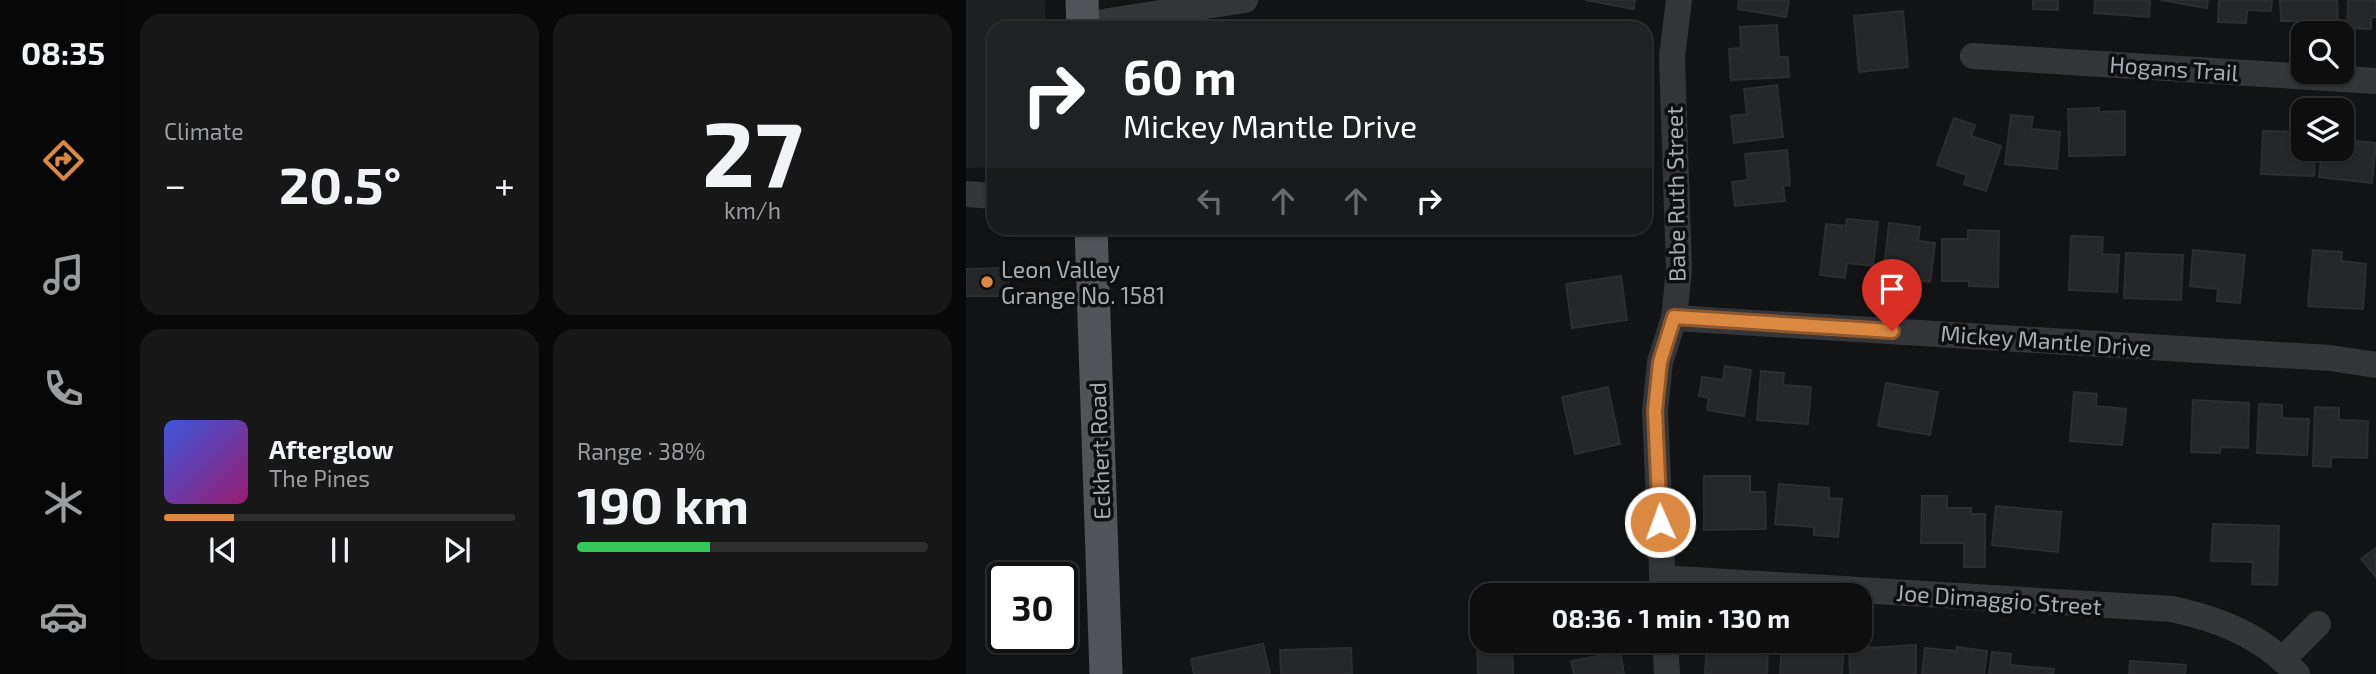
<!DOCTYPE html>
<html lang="en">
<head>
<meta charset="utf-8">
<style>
  body { margin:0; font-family:"Exo 2",sans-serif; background:#171718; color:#f1f3f6; height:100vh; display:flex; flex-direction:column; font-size:26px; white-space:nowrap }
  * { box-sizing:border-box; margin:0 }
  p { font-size:23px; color:#9b9c9e }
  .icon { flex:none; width:38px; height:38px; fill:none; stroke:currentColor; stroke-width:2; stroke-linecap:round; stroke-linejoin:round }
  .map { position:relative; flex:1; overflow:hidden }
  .details { display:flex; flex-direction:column; gap:14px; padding:14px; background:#080808; width:840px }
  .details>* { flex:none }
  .guide { position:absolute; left:21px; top:21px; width:665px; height:214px; border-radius:21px; box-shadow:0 2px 5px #0004,0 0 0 2px #2e2e2f; background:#202124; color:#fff; overflow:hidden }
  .fabs { position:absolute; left:1325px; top:21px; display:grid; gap:14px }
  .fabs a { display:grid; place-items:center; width:63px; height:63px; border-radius:14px; background:#0e0e0f; box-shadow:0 2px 5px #0004,0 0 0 2px #2e2e2f; font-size:35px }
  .speed { position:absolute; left:21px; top:562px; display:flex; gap:14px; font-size:35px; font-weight:700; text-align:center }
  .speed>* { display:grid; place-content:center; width:91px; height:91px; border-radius:50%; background:#0e0e0f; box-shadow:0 2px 5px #0004,0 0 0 2px #2e2e2f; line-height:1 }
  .speed .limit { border:4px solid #111; border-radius:10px; background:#fff; color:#111 }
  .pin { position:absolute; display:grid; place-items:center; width:60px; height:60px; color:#fff; margin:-72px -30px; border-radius:50% 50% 50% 0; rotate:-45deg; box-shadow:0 0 7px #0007 }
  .pin .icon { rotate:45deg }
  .me { position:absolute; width:77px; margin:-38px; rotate:358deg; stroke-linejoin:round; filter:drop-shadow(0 0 5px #0008) }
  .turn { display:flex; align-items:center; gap:24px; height:147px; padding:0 21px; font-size:32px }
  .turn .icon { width:91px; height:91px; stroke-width:2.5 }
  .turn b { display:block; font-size:49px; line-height:60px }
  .lanes { display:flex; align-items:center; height:66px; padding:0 21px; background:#0003; justify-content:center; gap:35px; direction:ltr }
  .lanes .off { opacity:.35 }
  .big { font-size:52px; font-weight:700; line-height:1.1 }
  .details .tile { flex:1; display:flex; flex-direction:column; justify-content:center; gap:10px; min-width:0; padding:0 24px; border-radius:21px; background:#171718 }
  .details .dial { align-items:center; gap:0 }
  .dial b { font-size:91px; line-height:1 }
  .song { display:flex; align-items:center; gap:21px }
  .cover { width:84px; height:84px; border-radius:10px; background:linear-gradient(135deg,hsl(230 70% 55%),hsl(320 70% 35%)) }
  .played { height:7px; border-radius:4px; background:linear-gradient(90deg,#db8843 20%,#2e2e2f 20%) }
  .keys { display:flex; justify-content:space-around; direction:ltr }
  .heat { display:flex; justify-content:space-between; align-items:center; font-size:38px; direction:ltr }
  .charge { height:10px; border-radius:5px; background:linear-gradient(90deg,#34c759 38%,#2e2e2f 0) }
  .details .tiles { flex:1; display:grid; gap:14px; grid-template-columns:repeat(2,1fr) }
  .trip { position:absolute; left:504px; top:583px; width:402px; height:70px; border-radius:21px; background:#0e0e0f; box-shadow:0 2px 5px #0004,0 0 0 2px #2e2e2f; font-weight:700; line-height:70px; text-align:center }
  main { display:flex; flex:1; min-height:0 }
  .dock { display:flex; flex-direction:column; width:126px; justify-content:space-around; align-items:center; background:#060606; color:#9b9c9e }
  .dock .icon { width:49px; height:49px }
  .dock .current { color:#db8843 }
  .dock b { font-size:32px; color:#f1f3f6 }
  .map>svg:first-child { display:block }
  .built { fill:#1e1f20 }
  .building { fill:#252627; stroke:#2d2d2f; stroke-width:2 }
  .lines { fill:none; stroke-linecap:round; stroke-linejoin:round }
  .minor { stroke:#343538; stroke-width:26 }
  .major { stroke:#505357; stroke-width:33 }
  .route-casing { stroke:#8e582c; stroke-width:18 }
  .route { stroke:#db8843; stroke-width:12 }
  .poi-dot { fill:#db8843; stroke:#0d0e0f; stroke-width:2.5 }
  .labels { text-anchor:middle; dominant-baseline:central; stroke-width:7; stroke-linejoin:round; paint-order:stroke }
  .street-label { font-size:23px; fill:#a5acb2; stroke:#0d0e0f }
  .poi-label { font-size:23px; fill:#a5acb2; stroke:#0d0e0f; text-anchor:start }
</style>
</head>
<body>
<main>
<nav class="dock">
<b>08:35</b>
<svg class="icon current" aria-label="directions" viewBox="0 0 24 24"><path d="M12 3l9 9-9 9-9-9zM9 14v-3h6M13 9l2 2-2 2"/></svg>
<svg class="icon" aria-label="music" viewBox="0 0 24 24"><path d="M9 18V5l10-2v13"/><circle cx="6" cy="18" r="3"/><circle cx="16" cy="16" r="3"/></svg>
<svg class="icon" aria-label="phone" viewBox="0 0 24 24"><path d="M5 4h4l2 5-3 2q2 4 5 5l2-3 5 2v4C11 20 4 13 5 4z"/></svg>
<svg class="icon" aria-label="climate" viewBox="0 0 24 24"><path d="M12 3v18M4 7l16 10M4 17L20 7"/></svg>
<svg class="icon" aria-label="car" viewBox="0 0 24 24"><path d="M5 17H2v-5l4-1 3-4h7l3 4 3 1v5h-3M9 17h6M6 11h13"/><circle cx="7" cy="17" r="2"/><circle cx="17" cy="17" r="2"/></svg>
</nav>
<section class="details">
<div class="tiles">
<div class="tile"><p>Climate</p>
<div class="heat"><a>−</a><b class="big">20.5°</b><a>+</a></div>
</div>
<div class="tile dial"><b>27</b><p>km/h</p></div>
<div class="tile">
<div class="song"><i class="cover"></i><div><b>Afterglow</b><p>The Pines</p></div></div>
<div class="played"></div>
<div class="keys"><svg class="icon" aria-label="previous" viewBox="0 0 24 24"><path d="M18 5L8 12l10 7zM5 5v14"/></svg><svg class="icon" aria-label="pause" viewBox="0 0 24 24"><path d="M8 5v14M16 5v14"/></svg><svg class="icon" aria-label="next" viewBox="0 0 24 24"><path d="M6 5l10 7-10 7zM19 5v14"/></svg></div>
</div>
<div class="tile"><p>Range · 38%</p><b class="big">190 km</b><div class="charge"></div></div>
</div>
</section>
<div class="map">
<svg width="1410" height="674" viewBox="0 0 1410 674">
  <rect width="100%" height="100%" fill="#121314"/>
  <polygon class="built" points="0,0 79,0 80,28 28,28 28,167 0,168"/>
  <g class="building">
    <polygon points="619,0 669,0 668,9"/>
    <polygon points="773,0 823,0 820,17 772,9"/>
    <polygon points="1067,0 1092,0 1092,10 1067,9"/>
    <polygon points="1129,0 1184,0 1183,17 1128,13"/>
    <polygon points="1194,0 1242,0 1241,8"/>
    <polygon points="1253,0 1306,0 1305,11 1281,10 1280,23 1252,22"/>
    <polygon points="1314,0 1371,0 1372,22 1315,21"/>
    <polygon points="1382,0 1410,0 1410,17 1405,17 1405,29 1381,28"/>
    <polygon points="937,11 942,67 893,72 888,16"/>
    <polygon points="811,25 813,57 822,57 823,77 765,80 763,49 775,48 774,27"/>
    <polygon points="811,85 817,137 768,143 765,116 781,114 778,89"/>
    <polygon points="1133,108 1133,112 1159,111 1159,155 1103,156 1102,109"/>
    <polygon points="1045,115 1067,117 1065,129 1094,132 1091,169 1039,164"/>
    <polygon points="988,118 1009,125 1005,136 1035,146 1020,191 998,184 1001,175 971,165"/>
    <polygon points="1376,127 1380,128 1378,140 1410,143 1406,183 1353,177 1356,149 1376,149"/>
    <polygon points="1297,131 1337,132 1337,149 1349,149 1348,176 1295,174"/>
    <polygon points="821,150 824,185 817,186 819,201 769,206 766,182 782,180 779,154"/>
    <polygon points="881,219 912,222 907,266 881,263 879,278 854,275 860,224 880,226"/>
    <polygon points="923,223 954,227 952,241 969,243 964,282 917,276"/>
    <polygon points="1002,230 1033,231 1032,287 1003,286 1003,281 976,281 976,239 1002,239"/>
    <polygon points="1105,236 1137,237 1136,254 1153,255 1151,292 1103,290"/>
    <polygon points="1227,250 1279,255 1274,303 1251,301 1252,289 1224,286"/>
    <polygon points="1347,250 1376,252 1375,261 1400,264 1397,309 1342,306"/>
    <polygon points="1160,253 1217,255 1215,300 1158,298"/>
    <polygon points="42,268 43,296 0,296 0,269"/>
    <polygon points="655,276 661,320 606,328 600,284"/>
    <polygon points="759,366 785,370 778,416 741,410 743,398 733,396 736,377 757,380"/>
    <polygon points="795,371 818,373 817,385 845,387 842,424 791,420"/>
    <polygon points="920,383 972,392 964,435 912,426"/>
    <polygon points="642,387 654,444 609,454 596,397"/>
    <polygon points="1108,392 1131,394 1130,406 1160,409 1156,445 1104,441"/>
    <polygon points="1227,400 1283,403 1282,448 1255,447 1254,453 1225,452"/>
    <polygon points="1293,404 1316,405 1316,418 1343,419 1341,455 1291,453"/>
    <polygon points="1349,407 1373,408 1373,420 1402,421 1401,458 1365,457 1365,467 1347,466"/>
    <polygon points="738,476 784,476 784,492 799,492 800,529 738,530"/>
    <polygon points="813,484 863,488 863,498 876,499 872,537 848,535 848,527 809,524"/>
    <polygon points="956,496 981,496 981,508 1005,508 1005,514 1019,514 1019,567 998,567 998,543 955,543"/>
    <polygon points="1030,506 1095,512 1092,552 1026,545"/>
    <polygon points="1247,524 1313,526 1311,585 1286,584 1287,562 1245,561"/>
    <polygon points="1410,548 1410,577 1395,559"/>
    <polygon points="511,634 516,634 516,640 546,640 547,674 512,674"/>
    <polygon points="741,640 759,640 758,648 802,649 801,674 739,674"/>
    <polygon points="816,641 878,643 876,674 814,674"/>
    <polygon points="297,644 304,674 228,674 225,659"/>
    <polygon points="950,645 950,674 884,674 883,649"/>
    <polygon points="991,647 1021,651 1018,674 956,674 959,648 991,651"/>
    <polygon points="385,648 386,674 315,674 314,650"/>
    <polygon points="654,652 658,674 608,674 605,661"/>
    <polygon points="1026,652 1045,654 1044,665 1088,669 1087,674 1023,674"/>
    <polygon points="1164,661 1220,665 1219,674 1163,674"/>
  </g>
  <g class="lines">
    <g class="minor">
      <polyline points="117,25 279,0"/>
      <polyline points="1007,56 1410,81"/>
      <polyline points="0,194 28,196"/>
      <polyline points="708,318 1364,358 1410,365"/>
      <path d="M 696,578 L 1206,609 C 1256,620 1296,636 1331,674"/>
      <polyline points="697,593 689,411 694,362 708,318 713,270 706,57 713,0"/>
      <polyline points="699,640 701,674"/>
      <polyline points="1317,659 1352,624"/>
    </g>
    <g class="major">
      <polyline points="116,0 117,28"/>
      <polyline points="125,228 140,674"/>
    </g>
  </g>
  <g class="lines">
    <g class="route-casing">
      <polyline id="route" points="694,522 689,411 694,362 708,317 926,331"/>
    </g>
    <use href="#route" class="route"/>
  </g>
  <circle class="poi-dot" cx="21" cy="282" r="7"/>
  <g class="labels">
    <g class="street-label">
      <text transform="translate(1208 68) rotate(4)">Hogans Trail</text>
      <text transform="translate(709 194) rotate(-91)">Babe Ruth Street</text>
      <text transform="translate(1080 340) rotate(4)">Mickey Mantle Drive</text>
      <text transform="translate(133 451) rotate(-92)">Eckhert Road</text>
      <text transform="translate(1033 599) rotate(4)">Joe Dimaggio Street</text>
    </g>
    <g class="poi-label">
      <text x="35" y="269">Leon Valley<tspan x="35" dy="26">Grange No. 1581</tspan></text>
    </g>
  </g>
</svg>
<div class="fabs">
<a><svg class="icon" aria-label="search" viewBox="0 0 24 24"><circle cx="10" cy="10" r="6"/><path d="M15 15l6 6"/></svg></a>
<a><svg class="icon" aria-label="layers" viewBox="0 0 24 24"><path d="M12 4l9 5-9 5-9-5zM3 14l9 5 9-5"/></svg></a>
</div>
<div class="speed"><div class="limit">30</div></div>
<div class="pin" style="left:926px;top:331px;background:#d93025"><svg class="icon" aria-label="arrive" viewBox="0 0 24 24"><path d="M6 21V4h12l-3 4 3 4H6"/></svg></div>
<svg class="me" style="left:694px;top:522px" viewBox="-20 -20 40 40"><circle r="17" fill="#db8843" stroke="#fff" stroke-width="3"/><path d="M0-11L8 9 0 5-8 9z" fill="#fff"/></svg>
<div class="trip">08:36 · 1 min · 130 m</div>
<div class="guide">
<div class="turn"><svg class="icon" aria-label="right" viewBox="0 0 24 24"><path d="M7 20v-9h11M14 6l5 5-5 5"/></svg><div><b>60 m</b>Mickey Mantle Drive</div></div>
<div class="lanes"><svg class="icon off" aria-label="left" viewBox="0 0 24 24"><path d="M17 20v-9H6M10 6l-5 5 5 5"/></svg><svg class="icon off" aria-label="ahead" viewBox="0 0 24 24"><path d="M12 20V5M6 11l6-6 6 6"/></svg><svg class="icon off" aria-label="ahead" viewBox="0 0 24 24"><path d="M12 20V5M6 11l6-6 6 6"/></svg><svg class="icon" aria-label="right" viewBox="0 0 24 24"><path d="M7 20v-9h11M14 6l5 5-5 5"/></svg></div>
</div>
</div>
</main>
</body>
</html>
